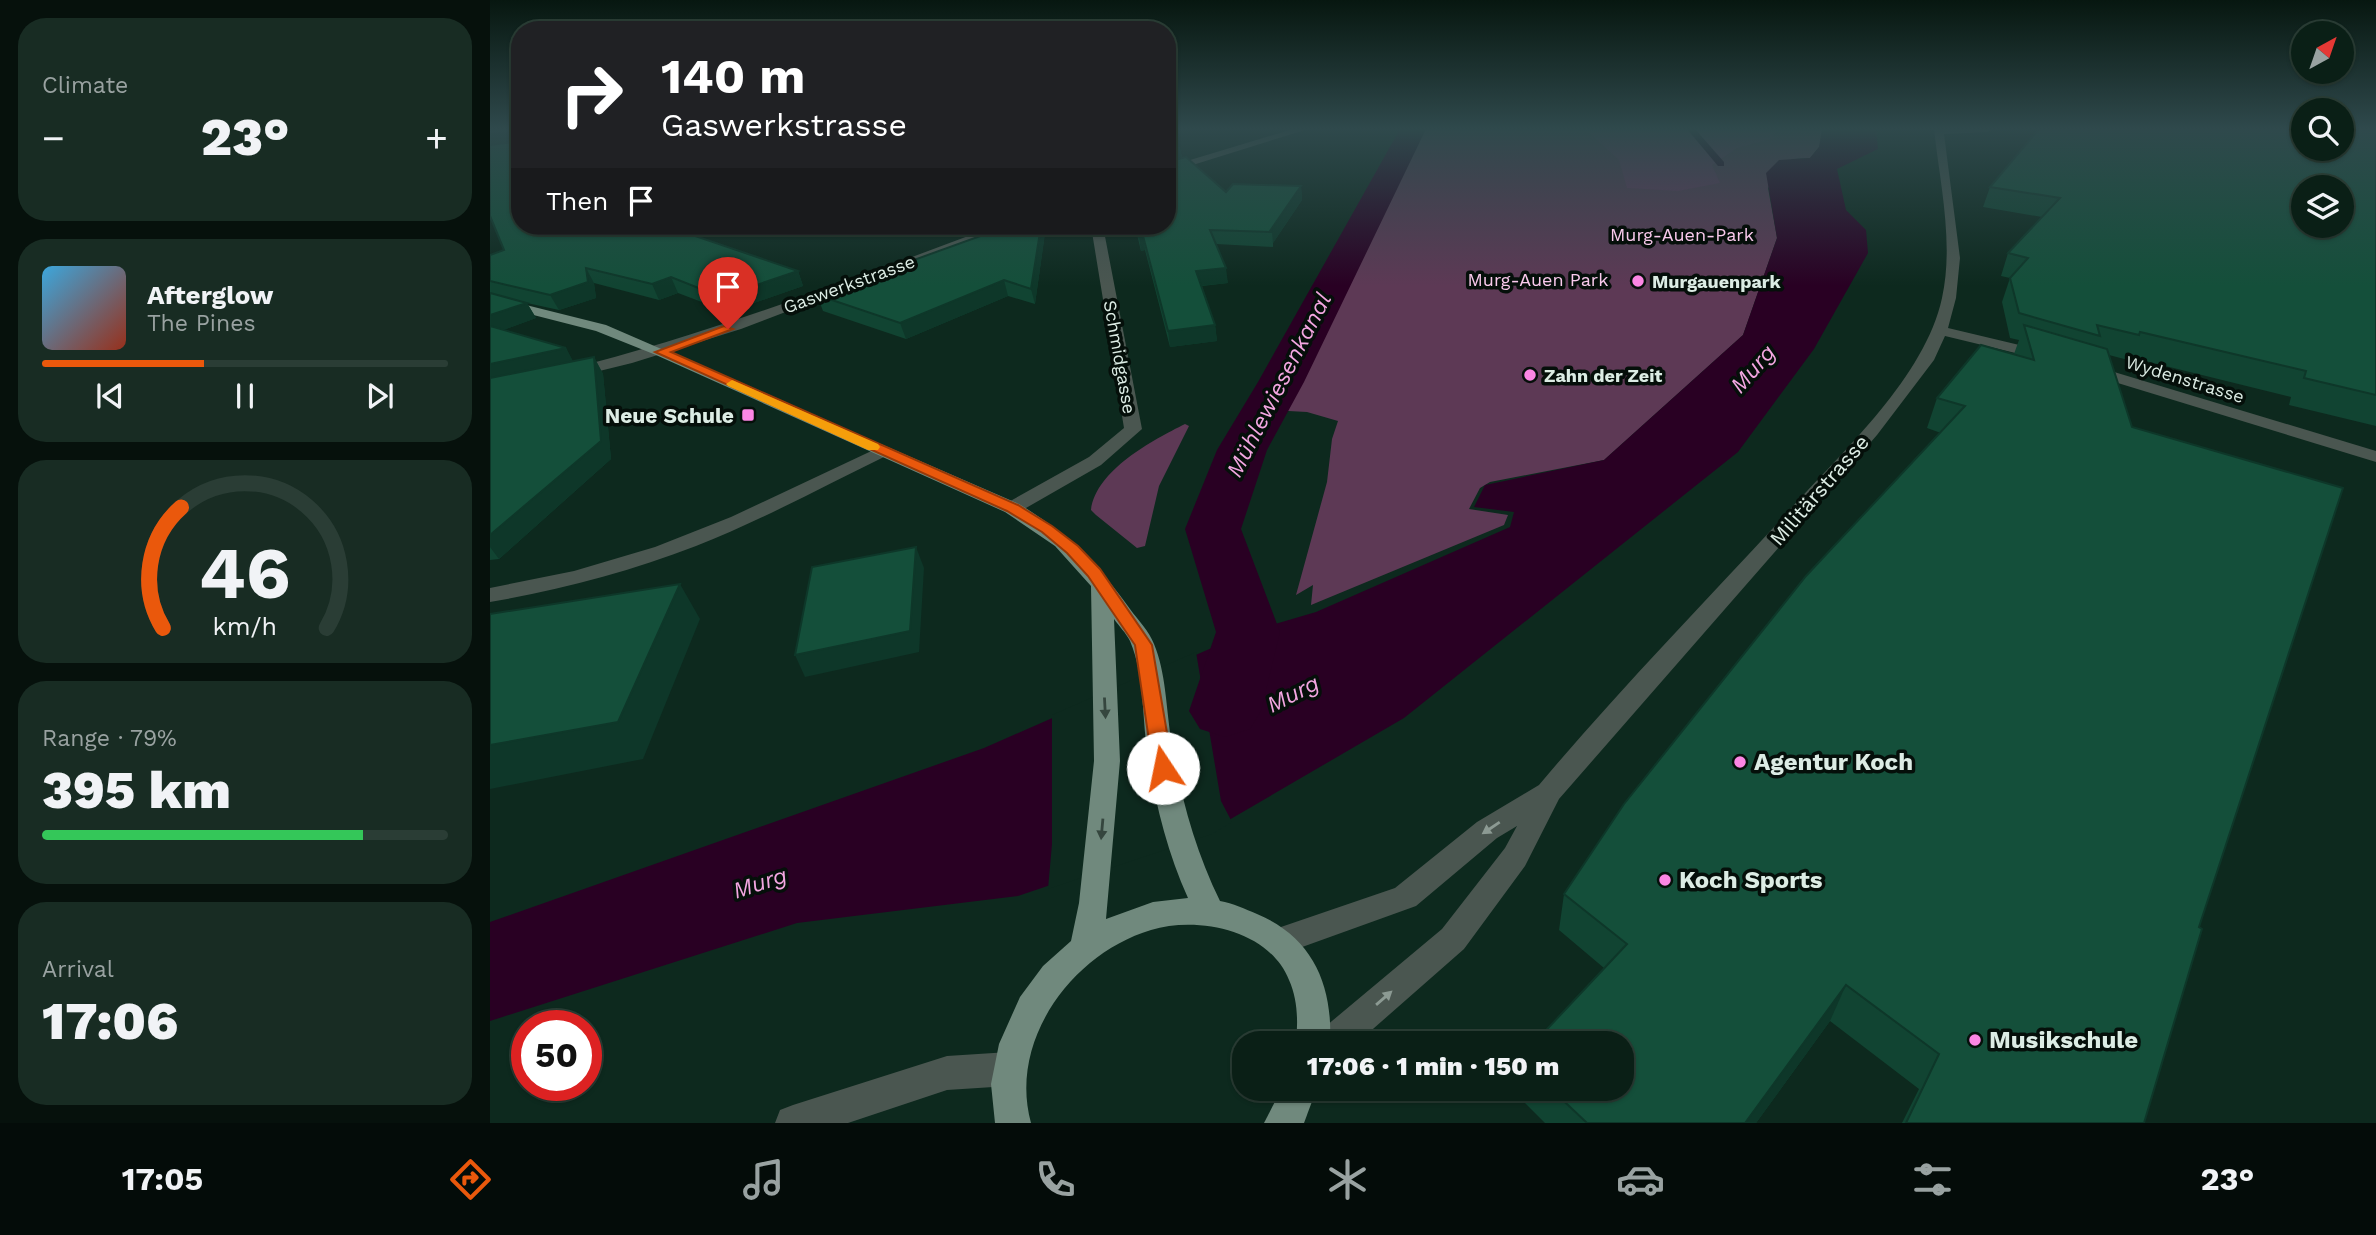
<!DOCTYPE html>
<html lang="en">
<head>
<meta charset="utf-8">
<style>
  body { margin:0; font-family:"Work Sans",sans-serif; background:#182c23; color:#f1f3f6; height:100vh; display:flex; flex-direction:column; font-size:26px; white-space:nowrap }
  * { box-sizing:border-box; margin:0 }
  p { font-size:23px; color:#99a2a1 }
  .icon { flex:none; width:38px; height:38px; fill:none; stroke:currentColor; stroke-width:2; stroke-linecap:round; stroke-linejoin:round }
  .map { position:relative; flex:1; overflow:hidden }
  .side { display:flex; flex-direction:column; gap:18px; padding:18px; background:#06110c; width:490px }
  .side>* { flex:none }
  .guide { position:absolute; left:21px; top:21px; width:665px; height:214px; border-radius:28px; box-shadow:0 2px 5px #0004,0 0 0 2px #2a3d35; background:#202124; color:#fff; overflow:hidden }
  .needle { width:46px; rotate:40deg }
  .fabs { position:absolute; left:1801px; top:21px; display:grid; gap:14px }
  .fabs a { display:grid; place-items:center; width:63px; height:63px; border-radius:50%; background:#0a1f16; box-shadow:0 2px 5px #0004,0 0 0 2px #2a3d35; font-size:35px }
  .speed { position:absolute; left:21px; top:1010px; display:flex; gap:14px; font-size:35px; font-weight:700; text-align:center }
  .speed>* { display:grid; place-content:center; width:91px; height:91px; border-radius:50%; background:#0a1f16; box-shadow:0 2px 5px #0004,0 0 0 2px #2a3d35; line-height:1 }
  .speed .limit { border:10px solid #d22; background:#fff; color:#111 }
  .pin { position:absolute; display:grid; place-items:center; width:60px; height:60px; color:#fff; margin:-72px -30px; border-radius:50% 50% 50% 0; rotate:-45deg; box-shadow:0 0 7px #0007 }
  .pin .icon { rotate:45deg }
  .me { position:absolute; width:77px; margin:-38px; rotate:349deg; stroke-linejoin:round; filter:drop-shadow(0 0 5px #0008) }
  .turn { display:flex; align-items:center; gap:24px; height:147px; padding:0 35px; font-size:32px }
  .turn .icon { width:91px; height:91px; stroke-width:2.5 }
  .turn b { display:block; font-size:49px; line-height:60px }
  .then { display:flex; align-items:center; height:66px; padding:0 35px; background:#0003; gap:14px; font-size:26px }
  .big { font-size:52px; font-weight:800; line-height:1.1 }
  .side .tile { flex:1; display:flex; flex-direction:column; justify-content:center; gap:10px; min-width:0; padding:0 24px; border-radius:28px; background:#182c23 }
  .side .dial { align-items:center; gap:0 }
  .dial svg { height:182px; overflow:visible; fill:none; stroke:#2a3d35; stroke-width:7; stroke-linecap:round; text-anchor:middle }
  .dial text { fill:#f1f3f6; stroke:none }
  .song { display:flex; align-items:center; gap:21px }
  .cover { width:84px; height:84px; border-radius:10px; background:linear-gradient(135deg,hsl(200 70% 55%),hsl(10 70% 35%)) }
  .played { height:7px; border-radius:4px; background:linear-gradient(90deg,#ea580c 40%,#2a3d35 40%) }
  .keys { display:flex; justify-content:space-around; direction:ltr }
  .heat { display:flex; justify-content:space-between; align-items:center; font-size:38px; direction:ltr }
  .charge { height:10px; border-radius:5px; background:linear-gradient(90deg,#34c759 79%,#2a3d35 0) }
  .trip { position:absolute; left:742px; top:1031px; width:402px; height:70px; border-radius:28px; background:#0a1f16; box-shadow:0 2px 5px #0004,0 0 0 2px #2a3d35; font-weight:800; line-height:70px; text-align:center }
  .tabs { display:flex; height:112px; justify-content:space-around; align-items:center; background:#040c09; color:#99a2a1 }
  .tabs .icon { width:49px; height:49px }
  .tabs .current { color:#ea580c }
  .tabs b { font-size:32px; color:#f1f3f6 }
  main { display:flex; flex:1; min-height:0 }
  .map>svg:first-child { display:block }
  .green { fill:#5d3955 }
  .forest { fill:#69385f }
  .water { fill:#290023 }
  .pier { fill:#0d291e }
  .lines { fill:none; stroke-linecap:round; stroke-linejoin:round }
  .stream { fill:#290023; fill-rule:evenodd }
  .canal { fill:#290023; fill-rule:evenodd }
  .minor { fill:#4a5650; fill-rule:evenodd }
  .major { fill:#70897d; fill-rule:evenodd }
  .wall { fill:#114432 }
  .shaded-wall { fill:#0e3729 }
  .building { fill:#144f3a; stroke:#0e3729; stroke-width:2; fill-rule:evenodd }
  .oneway { fill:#35463e }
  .oneway2 { fill:#8c9a93 }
  .route { fill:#ea580c; stroke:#983908; stroke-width:2 }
  .slow { fill:#f59e0b }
  .poi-dot { fill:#fc86e4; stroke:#050f0a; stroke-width:2.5 }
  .labels { text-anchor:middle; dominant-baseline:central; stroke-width:7; stroke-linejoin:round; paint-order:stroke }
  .far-park-label { font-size:18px; fill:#facaed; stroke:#050f0a }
  .far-poi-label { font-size:18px; font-weight:bold; fill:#dcece4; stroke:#050f0a; text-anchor:start }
  .far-street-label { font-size:18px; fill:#dcece4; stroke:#050f0a }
  .poi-label { font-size:21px; font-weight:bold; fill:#dcece4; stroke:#050f0a; text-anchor:end }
  .street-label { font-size:21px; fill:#dcece4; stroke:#050f0a }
  .water-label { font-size:23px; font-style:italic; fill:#f3a6e1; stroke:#050f0a }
  .near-poi-label { font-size:24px; font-weight:bold; fill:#dcece4; stroke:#050f0a; text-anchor:start }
</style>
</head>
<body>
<main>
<section class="side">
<div class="tile"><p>Climate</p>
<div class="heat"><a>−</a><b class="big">23°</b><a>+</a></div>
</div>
<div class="tile">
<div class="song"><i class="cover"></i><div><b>Afterglow</b><p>The Pines</p></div></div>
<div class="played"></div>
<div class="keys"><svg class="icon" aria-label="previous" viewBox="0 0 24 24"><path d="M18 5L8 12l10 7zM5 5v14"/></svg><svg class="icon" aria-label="pause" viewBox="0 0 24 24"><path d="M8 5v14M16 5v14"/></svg><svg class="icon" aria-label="next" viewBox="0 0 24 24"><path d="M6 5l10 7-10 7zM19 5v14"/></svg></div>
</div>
<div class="tile dial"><svg viewBox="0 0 100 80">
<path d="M14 69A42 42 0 1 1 86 69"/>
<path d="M14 69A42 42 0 0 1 22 16" stroke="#ea580c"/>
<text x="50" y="56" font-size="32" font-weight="700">46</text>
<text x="50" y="72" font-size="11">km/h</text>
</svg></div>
<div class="tile"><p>Range · 79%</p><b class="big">395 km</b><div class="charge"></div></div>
<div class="tile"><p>Arrival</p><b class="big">17:06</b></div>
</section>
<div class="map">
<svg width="1886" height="1123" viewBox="0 0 1886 1123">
  <rect width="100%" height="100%" fill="#0d291e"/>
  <g class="green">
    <polygon points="926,129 1357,129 1329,147 1320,158 1302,159 1278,188 1287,238 1253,335 1114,460 1000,482 990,488 979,509 1018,515 1014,525 821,605 823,585 806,595 837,482 842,439 848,421 817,412 759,409 783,381"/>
    <path d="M 695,424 L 699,426 L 669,486 L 655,546 L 647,548 L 606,515 L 601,510 C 606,470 663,440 695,424 Z"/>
  </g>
  <polygon class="forest" points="1095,129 1283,129 1284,138 1247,148 1222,165 1230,183 1188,191 1137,188 1129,160"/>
  <polygon class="water" points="1332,129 1386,129 1388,149 1347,169 1356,210 1376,230 1378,253 1324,349 1248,452 914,718 720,831 528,896 307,923 0,1021 0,922 494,748 758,632 826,612 1020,527 1024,512 984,507 995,485 1114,460 1253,335 1287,238 1276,173 1289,160 1320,158 1329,147"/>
  <polygon class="pier" points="706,652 731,801 742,822 722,834 558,889 562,844 562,715"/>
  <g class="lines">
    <polygon class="stream" points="1197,129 1205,129 1234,162 1234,166 1228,166"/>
    <polygon class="canal" points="910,129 936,129 814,382 777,450 751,529 790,632 771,711 760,729 735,737 710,729 699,711 726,632 695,529 727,450 768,382"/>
    <g class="minor">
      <polygon points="803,129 818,129 677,173 677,167"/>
      <path d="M 1444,129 L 1503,129 L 1498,132 L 1454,134 L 1470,258 L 1466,298 L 1458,328 L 1559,352 L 1562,355 L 1554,360 L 1455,336 L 1444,360 L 1387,435 L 1069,799 L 1035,866 L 974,949 L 867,1043 L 825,1043 L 830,1031 L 952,929 L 1015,848 L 1027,826 L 1007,838 L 926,906 L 790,955 L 779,951 L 774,941 L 779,931 L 905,888 L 987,822 L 1049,785 C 1127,692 1213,604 1295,515 C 1349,455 1435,378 1452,298 C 1464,243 1450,184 1444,129 Z"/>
      <path d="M 505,226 L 521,226 L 251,329 L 142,363 L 81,378 L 73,373 L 75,370 C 223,333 363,279 505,226 Z"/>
      <polygon points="601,226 613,226 652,429 611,465 529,512 515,512 512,508 515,504 599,457 634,428"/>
      <polygon points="1601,365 1886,451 1886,462 1595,373 1593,370 1595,367"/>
      <path d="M 392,446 L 401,451 L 398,455 C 334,486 272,520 206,546 C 139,572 70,590 0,602 L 0,588 L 84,571 L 165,547 L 241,517 Z"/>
      <polygon points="519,1052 531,1057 536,1069 531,1081 519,1086 457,1090 358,1123 285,1123 290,1110 303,1105 457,1056"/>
    </g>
    <g class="major">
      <path d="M 0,296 L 116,325 L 529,504 C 576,532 609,565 640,609 C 648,620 659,631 664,644 C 676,673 676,707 681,738 C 690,795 705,850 730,901 C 743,903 755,909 767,914 C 822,937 843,984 840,1043 L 806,1043 C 808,1022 808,1000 799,980 C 779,930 708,916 661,930 C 583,953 518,1040 541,1123 L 505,1123 L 501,1084 L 509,1044 L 530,997 L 553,966 L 581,941 L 589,903 L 604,761 L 601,586 L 565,546 L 515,512 L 166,355 L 106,331 L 0,304 ZM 624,619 C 629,626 636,633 640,641 C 655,676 652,721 658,758 C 666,806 678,854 698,898 L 663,902 L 616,919 L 630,761 Z"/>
      <polygon points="792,1088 827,1088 814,1123 774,1123"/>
    </g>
  </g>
  <g class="wall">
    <polygon points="1886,129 1886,426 1799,405 1801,397 1639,357 1638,360 1619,355 1709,927 1654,1123 1412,1123 1429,1089 1340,1021 1266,1123 1055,1123 1026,1094 1026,1088 1132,1088 1114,968 1069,930 1074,894 1451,433 1437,428 1447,398 1524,354 1529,340 1520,338 1512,302 1520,278 1511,276 1518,253 1552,217 1493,207 1500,187"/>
    <polygon points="690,148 692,158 736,192 811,186 812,200 783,243 783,247 726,244 738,283 712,286 725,325 727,341 680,347 655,250 651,251 645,226 677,226"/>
    <polygon points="30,226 308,271 313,286 238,312 188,293 169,300 104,283 106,298 69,310 37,303 46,318 13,330 76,348 83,362 104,357 113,374 121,459 9,559 0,560 0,255 14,250"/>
    <polygon points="456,226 498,226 484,231"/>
    <polygon points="503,226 556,226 545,304 518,296 416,339 333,311 327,295 504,231"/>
  </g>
  <g class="shaded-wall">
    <polygon points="26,131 30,143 0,146 0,134"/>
    <polygon points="690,148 692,160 677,165 677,152"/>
    <polygon points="811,186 812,200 783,243 782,232 780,231"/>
    <polygon points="483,226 498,226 484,231"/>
    <polygon points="551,226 556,226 545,304 541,289"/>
    <polygon points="653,236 655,250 651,251 649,237"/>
    <polygon points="96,268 104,283 106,298 69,310 60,295"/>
    <polygon points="736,268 738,283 708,286 706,271"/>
    <polygon points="308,271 313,286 238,312 231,297"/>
    <polygon points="181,277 188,293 169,300 162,284"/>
    <polygon points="514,280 518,296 416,339 410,323"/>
    <polygon points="37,303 46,318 0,335 0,315"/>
    <polygon points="725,325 727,341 680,347 678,331"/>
    <polygon points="76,348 85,365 0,383 0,364"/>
    <polygon points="104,357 113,374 121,459 9,559 0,547 0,535"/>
    <polygon points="426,547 434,568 429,652 315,677 305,655"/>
    <polygon points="190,584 210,619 153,759 0,789 0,745"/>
    <polygon points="1356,985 1340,1021 1266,1123 1255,1123"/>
  </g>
  <g class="building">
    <polygon points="0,129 30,129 30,226 176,226 308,271 231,297 181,277 162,284 96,268 98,282 60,295 0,281 0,255 14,250 0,216 0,145 24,142 26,131 0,134"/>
    <path d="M 1549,129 L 1813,129 L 1813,149 L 1852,149 L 1852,129 L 1886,129 L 1886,395 L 1814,378 L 1816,371 L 1650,332 L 1649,335 L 1607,325 L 1610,336 L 1529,313 L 1520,278 L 1538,258 L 1518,253 L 1570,198 L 1500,187 ZM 1813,187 L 1852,187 L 1852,226 L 1813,226 Z"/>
    <polygon points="677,147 690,148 677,152"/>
    <polygon points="696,157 736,192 743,184 811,186 780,231 782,232 720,230 736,268 706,271 725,325 678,331 653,236 649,237 646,226 677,226 677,162"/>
    <polygon points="518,226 551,226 541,289 514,280 410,323 327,295"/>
    <polygon points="0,293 37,303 0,315"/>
    <polygon points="1534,325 1617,349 1642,427 1853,488 1709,927 1712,929 1654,1123 1416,1123 1449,1054 1356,985 1255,1123 1097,1123 1060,1088 1132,1088 1132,1043 1044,1043 1137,944 1074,894 1134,804 1316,576 1475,406 1447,398 1491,345 1544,360"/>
    <polygon points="0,326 76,348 0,364"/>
    <polygon points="104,357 111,441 0,535 0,378"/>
    <polygon points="426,547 420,631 305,655 322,567"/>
    <polygon points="190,584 128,722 0,745 0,614"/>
  </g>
  <defs><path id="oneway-solid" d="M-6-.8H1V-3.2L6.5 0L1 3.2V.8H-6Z" transform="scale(1.75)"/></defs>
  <g class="oneway">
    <use href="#oneway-solid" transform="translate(615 708) rotate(87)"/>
    <use href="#oneway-solid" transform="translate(612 829) rotate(95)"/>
  </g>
  <g class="oneway2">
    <use href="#oneway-solid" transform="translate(1001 828) rotate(146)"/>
    <use href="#oneway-solid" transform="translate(894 998) rotate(-41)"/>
  </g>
  <linearGradient id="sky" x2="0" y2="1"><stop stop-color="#071710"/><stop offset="0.45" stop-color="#2f494c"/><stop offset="1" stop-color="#2f494c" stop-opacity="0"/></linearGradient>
  <rect width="1886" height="286" fill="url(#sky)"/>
  <polygon class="route" points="234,326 243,329 181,352 528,505 562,526 588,546 610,569 662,645 683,768 681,774 673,776 666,774 663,768 645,645 598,576 577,553 552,532 517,511 165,352"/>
  <polygon class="slow" points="242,380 388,444 390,447 388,450 378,450 238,386 236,384"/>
  <g class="poi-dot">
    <circle cx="1148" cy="281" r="7"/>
    <circle cx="1040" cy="375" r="7"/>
    <rect x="251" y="408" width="14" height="14" rx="3.5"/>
    <circle cx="1250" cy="762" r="7"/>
    <circle cx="1175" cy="880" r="7"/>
    <circle cx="1485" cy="1040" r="7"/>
  </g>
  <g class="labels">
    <g class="far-park-label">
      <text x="1192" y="234">Murg-Auen-Park</text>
      <text x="1048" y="279">Murg-Auen Park</text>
    </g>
    <g class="far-poi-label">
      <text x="1162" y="281">Murgauenpark</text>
      <text x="1054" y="375">Zahn der Zeit</text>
    </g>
    <g class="far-street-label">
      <text transform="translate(359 284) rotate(-20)">Gaswerkstrasse</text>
      <text transform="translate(630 357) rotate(80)">Schmidgasse</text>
      <text transform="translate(1695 379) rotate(17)">Wydenstrasse</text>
    </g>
    <g class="poi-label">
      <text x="244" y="415">Neue Schule</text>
    </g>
    <g class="street-label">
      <text transform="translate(1329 490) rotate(-49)">Militärstrasse</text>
    </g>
    <g class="water-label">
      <text transform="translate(1263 369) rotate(-49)">Murg</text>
      <text transform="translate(789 385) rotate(-63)">Mühlewiesenkanal</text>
      <text transform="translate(803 694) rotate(-27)">Murg</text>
      <text transform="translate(270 883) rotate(-18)">Murg</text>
    </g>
    <g class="near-poi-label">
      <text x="1264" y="762">Agentur Koch</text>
      <text x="1189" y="880">Koch Sports</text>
      <text x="1499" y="1040">Musikschule</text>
    </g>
  </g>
</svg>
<div class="fabs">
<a><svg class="needle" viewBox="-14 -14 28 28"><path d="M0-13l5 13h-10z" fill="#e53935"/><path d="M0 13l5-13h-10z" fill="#99a2a1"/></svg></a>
<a><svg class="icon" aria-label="search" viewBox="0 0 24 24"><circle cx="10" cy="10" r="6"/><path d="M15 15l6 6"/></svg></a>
<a><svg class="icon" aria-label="layers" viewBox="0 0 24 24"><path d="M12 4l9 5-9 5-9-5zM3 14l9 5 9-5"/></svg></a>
</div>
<div class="speed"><div class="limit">50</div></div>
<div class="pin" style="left:238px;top:329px;background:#d93025"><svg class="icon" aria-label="arrive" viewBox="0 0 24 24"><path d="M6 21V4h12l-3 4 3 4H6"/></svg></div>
<svg class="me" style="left:673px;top:768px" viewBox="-20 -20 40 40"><circle r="19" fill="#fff"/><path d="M0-13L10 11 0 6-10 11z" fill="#ea580c"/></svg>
<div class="trip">17:06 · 1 min · 150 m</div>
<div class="guide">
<div class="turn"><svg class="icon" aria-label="right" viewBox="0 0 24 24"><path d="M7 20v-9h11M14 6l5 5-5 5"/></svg><div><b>140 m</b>Gaswerkstrasse</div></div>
<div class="then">Then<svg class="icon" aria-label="arrive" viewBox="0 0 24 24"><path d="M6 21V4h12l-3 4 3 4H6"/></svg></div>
</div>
</div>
</main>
<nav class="tabs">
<b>17:05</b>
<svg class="icon current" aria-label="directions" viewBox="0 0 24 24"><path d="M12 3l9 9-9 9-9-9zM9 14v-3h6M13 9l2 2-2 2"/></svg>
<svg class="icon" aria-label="music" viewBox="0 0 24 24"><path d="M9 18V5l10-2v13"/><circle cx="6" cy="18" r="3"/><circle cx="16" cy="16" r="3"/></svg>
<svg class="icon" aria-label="phone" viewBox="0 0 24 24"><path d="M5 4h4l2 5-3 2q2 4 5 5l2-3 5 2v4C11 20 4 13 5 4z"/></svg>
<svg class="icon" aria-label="climate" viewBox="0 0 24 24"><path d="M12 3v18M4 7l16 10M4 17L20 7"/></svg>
<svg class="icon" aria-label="car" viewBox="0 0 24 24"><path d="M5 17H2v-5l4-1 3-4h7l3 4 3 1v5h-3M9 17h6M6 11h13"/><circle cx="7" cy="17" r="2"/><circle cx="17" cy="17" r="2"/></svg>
<svg class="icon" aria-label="filters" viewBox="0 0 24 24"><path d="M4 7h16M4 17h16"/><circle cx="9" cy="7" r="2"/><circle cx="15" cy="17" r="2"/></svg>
<b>23°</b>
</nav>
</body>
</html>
